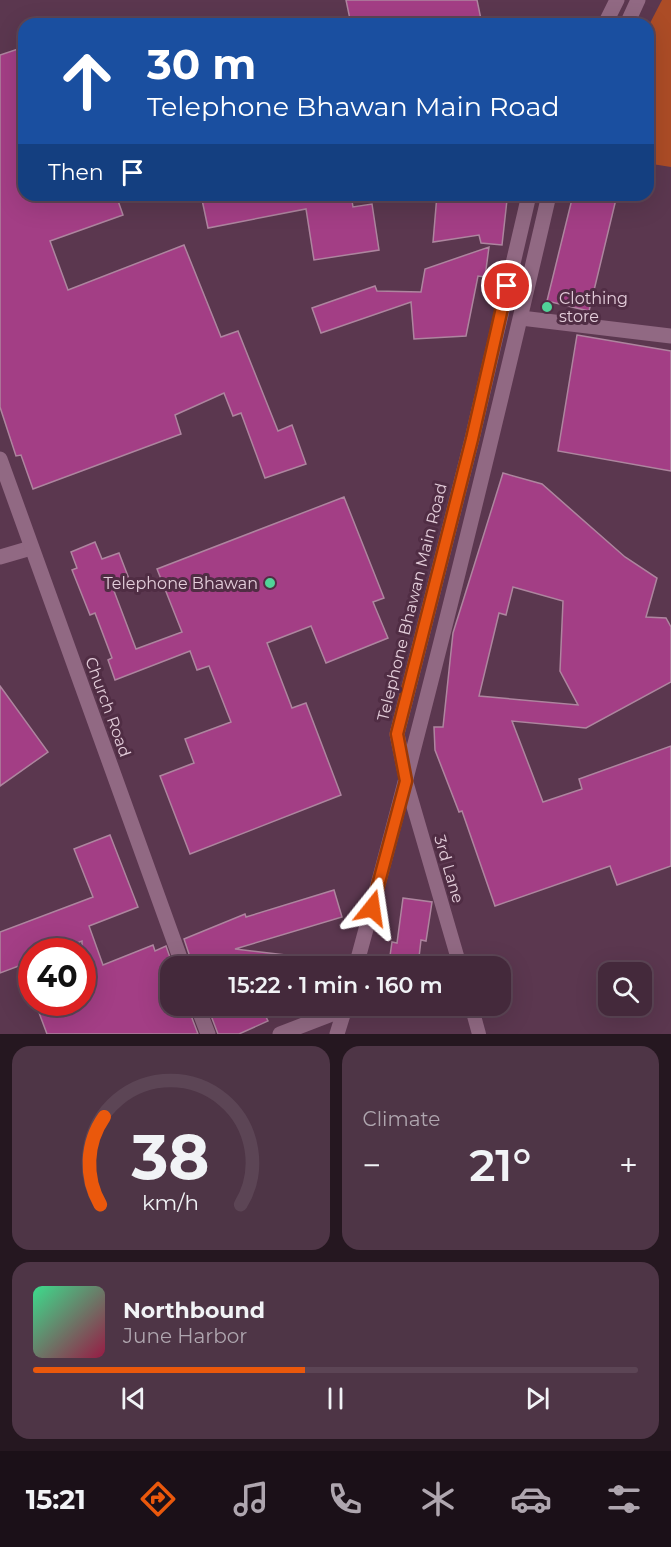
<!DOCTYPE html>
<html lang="en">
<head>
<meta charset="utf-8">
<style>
  body { margin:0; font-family:Montserrat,sans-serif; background:#4e3546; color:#f1f3f6; height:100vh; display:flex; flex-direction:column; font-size:22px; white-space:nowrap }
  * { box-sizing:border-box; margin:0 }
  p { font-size:20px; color:#afa6af }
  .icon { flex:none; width:33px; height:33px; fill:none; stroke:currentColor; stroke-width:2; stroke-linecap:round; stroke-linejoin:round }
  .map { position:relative; height:1034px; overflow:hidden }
  .details { display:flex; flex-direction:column; gap:12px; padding:12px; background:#251720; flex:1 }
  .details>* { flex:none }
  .guide { position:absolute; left:18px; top:18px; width:636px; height:183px; border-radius:18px; box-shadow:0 6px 24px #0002,0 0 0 2px #5c4555; background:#1a4fa0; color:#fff; overflow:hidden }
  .tools { position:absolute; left:598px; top:962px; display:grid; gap:12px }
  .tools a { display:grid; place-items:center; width:54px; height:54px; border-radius:12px; background:#44293b; box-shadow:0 6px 24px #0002,0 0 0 2px #5c4555; font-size:30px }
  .speed { position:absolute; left:18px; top:938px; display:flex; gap:12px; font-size:30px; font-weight:700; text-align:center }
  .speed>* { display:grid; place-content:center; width:78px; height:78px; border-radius:50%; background:#44293b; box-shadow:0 6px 24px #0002,0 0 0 2px #5c4555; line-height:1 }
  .speed .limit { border:9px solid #d22; background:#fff; color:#111 }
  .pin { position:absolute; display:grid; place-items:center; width:51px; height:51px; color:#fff; margin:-26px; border:3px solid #fff; border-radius:50%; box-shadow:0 2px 6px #0007 }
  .me { position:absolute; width:66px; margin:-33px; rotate:15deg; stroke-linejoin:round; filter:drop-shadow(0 0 4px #0008) }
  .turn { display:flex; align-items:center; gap:21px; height:126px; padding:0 30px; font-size:27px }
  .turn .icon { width:78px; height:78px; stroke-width:2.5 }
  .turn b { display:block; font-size:42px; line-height:51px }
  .then { display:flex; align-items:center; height:57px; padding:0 30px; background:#0003; gap:12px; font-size:22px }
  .big { font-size:45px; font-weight:600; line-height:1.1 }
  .details .card { flex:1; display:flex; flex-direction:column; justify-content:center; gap:9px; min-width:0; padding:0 21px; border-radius:18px; background:#4e3546 }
  .details .dial { align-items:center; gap:0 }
  .dial svg { height:156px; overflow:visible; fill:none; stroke:#5c4555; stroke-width:7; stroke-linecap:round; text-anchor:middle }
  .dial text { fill:#f1f3f6; stroke:none }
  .song { display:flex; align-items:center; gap:18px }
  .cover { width:72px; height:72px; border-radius:9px; background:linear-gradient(135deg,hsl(150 70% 55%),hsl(340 70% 35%)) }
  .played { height:6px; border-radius:3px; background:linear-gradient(90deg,#ea580c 45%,#5c4555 45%) }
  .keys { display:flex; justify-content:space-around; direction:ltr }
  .heat { display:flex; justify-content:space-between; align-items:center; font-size:33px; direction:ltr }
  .details .tiles { flex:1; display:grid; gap:12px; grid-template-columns:1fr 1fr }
  .card:last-child { grid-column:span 2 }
  .trip { position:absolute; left:160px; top:956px; width:351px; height:60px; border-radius:18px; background:#44293b; box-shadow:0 6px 24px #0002,0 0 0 2px #5c4555; font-weight:600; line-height:60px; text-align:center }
  .dock { display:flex; height:96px; justify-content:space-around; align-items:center; background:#1b1018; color:#afa6af }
  .dock .icon { width:42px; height:42px }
  .dock .active { color:#ea580c }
  .dock b { font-size:27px; color:#f1f3f6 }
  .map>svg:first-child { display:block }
  .green { fill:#ac4c26 }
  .building { fill:#a33e85; stroke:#ae859f; stroke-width:1.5; fill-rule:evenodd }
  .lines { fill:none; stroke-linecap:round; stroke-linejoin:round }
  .service { stroke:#916983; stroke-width:14 }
  .minor { stroke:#916983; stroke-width:15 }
  .tertiary { stroke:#916983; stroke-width:15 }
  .route-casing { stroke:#983908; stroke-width:15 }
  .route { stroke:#ea580c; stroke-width:10 }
  .poi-dot { fill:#50d398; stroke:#502d44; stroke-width:2 }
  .labels { text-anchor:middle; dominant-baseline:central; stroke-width:6; stroke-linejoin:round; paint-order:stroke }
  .poi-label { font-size:16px; fill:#e4cedb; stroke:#502d44; text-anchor:start }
  .street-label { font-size:16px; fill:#e4cedb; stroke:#502d44 }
</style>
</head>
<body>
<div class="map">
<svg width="671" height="1034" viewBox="0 0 671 1034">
  <rect width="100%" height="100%" fill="#5b374f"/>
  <polygon class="green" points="662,0 671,0 671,167 652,164 648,113 648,27"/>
  <g class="building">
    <polygon points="346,0 477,0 482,24 351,24"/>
    <polygon points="24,47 24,195 116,195 123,215 50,241 68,290 184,245 221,337 238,331 278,431 292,425 306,464 265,478 241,413 233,416 224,393 175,415 181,434 33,489 21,455 16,456 0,407 0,55"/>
    <polygon points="201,195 351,195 353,207 372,204 379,250 314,260 306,209 208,228"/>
    <polygon points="437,195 507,200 502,245 481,243 479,235 433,242"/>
    <polygon points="573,195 617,195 589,311 547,301"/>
    <polygon points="489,247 485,277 478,276 466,336 414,339 411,302 321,333 312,308 375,286 377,291 421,292 425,269"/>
    <polygon points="577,335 671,351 671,471 558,451"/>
    <path d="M 503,473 L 542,484 L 625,557 L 657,578 L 646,617 L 666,618 L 671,627 L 671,682 L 586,728 L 512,721 L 543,802 L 582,789 L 579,779 L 671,746 L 671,866 L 617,885 L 610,866 L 495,906 L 462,811 L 459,812 L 435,750 L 434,727 L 443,727 L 453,633 ZM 513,587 L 563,601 L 560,671 L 578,705 L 479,696 L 499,613 L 506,615 Z"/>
    <polygon points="344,497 384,598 373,602 388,638 326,663 311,626 267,643 292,708 306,703 341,795 190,854 160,776 194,763 185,739 231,722 209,666 197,670 190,651 115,680 108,660 112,658 95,613 90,615 72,570 77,568 71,552 95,542 102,559 119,553 131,584 114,591 136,649 182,632 157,569"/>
    <polygon points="0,686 48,752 0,786"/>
    <polygon points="110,835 138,907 89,926 103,965 153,945 155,951 166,946 173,966 171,1005 187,1005 198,1034 47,1034 35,1002 82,1002 82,941 57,951 32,951 32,961 0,973 0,932 93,897 74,849"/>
    <polygon points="334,890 342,917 235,949 294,956 296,966 193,966 184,939 245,914 246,917"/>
    <polygon points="403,898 432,902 426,941 421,940 418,966 389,963 392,942 397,943"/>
    <polygon points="207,1005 260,1005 268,1021 239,1034 218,1034"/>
  </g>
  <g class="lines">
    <g class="service">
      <polyline points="406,781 460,966"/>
      <polyline points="471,1005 479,1034"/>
    </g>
    <g class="minor">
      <polyline points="521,318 671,336"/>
      <polyline points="0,557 31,548"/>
      <polyline points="280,1034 345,1009"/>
    </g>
    <g class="tertiary">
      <polyline points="605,24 617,0"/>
      <polyline points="627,24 638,0"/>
      <polyline points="0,459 183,966"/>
      <polyline points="406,778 397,734 472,439 529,195"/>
      <path d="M 356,966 C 426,710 489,453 549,195"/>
      <polyline points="197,1005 208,1034"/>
      <polyline points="337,1034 346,1005"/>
    </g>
  </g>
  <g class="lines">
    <g class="route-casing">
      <polyline id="route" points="372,908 406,781 397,734 472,439 507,286"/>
    </g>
    <use href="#route" class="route"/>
  </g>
  <g class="poi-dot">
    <circle cx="547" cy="307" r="6"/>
    <circle cx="270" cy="583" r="6"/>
  </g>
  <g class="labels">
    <g class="poi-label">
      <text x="559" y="298">Clothing<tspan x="559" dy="18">store</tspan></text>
      <text x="258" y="583" text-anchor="end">Telephone Bhawan</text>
    </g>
    <g class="street-label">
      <text transform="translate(412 602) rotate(-76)">Telephone Bhawan Main Road</text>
      <text transform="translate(108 707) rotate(70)">Church Road</text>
      <text transform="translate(449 869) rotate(74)">3rd Lane</text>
    </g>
  </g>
</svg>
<div class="tools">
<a><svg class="icon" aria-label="search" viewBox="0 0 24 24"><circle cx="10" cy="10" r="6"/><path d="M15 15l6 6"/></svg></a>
</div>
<div class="speed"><div class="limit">40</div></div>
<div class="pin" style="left:507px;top:286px;background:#d93025"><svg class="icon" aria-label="arrive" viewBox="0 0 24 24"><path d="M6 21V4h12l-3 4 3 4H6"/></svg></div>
<svg class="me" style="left:372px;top:908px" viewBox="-20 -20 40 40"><path d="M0-17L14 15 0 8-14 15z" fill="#ea580c" stroke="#fff" stroke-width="4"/></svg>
<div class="trip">15:22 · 1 min · 160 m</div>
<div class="guide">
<div class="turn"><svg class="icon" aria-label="ahead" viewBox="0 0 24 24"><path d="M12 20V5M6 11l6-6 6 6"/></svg><div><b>30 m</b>Telephone Bhawan Main Road</div></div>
<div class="then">Then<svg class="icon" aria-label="arrive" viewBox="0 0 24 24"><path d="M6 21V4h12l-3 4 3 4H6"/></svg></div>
</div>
</div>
<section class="details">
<div class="tiles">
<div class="card dial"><svg viewBox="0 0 100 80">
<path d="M14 69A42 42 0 1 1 86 69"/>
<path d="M14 69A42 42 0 0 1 16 24" stroke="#ea580c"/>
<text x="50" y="56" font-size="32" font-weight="700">38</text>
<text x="50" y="72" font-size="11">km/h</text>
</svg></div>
<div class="card"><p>Climate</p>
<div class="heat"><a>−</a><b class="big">21°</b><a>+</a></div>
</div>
<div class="card">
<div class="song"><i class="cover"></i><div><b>Northbound</b><p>June Harbor</p></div></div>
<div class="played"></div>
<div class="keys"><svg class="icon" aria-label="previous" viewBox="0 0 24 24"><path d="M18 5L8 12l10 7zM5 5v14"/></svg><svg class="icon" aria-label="pause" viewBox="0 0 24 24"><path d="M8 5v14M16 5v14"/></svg><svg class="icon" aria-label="next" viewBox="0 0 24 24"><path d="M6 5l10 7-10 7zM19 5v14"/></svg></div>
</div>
</div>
</section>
<nav class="dock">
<b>15:21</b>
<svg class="icon active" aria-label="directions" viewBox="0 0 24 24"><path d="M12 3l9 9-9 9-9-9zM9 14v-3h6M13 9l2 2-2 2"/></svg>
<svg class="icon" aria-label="music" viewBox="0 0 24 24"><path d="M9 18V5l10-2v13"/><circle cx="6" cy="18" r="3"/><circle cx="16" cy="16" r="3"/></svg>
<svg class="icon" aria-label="phone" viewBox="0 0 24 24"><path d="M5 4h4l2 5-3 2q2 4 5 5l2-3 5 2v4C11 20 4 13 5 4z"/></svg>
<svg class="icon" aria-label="climate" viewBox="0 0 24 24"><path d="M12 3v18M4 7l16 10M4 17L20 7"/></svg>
<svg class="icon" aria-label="car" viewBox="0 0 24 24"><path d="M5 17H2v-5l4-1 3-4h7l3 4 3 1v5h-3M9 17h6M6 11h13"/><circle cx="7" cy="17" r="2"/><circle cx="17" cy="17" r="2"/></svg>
<svg class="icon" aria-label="filters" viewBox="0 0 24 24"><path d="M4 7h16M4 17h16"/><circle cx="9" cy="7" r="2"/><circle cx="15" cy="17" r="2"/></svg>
</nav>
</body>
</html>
